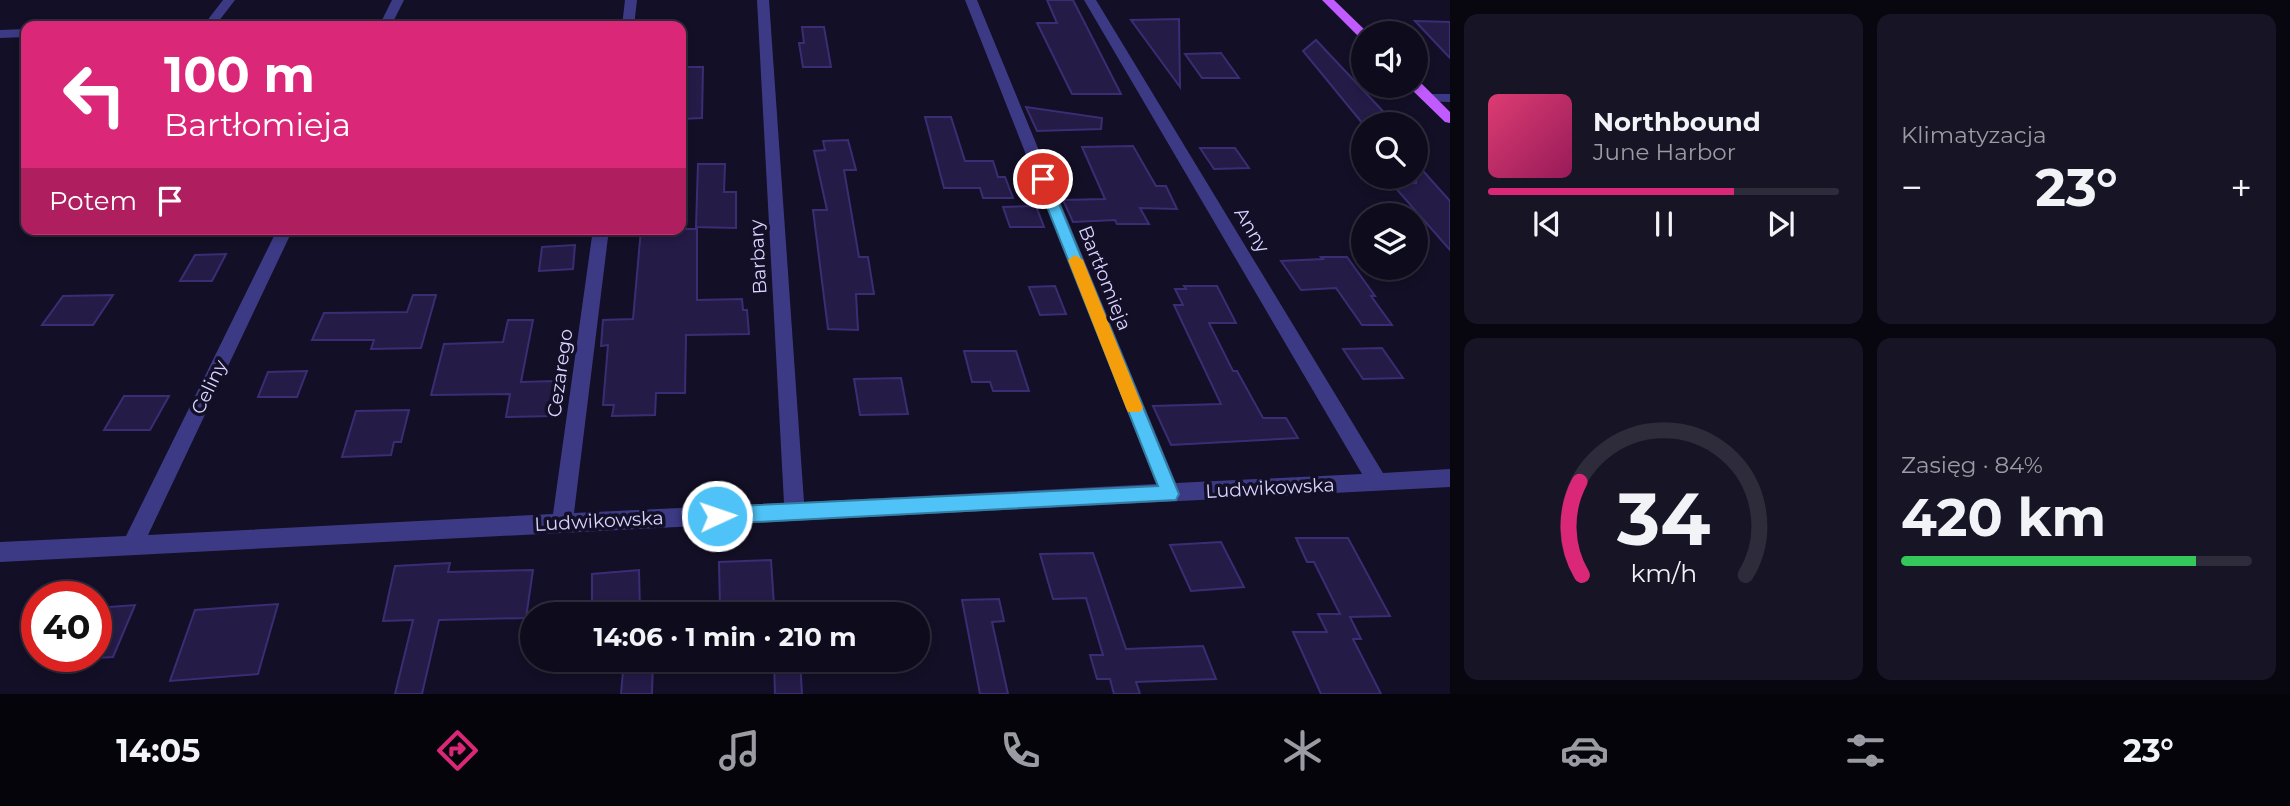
<!DOCTYPE html>
<html lang="pl">
<head>
<meta charset="utf-8">
<style>
  body { margin:0; font-family:Montserrat,sans-serif; background:#171425; color:#f1f3f6; height:100vh; display:flex; flex-direction:column; font-size:26px; white-space:nowrap }
  * { box-sizing:border-box; margin:0 }
  p { font-size:23px; color:#9b9ba3 }
  .icon { flex:none; width:38px; height:38px; fill:none; stroke:currentColor; stroke-width:2; stroke-linecap:round; stroke-linejoin:round }
  .map { position:relative; flex:1; overflow:hidden }
  .details { display:flex; flex-direction:column; gap:14px; padding:14px; background:#08060f; width:840px }
  .details>* { flex:none }
  .top-card { position:absolute; left:21px; top:21px; width:665px; height:214px; border-radius:14px; box-shadow:0 4px 10px #0003,0 0 0 2px #2e2b3b; background:#db2777; color:#fff; overflow:hidden }
  .tools { position:absolute; left:1351px; top:21px; display:grid; gap:14px }
  .tools a { display:grid; place-items:center; width:77px; height:77px; border-radius:50%; background:#0e0b1c; box-shadow:0 4px 10px #0003,0 0 0 2px #2e2b3b; font-size:35px }
  .speed { position:absolute; left:21px; top:581px; display:flex; gap:14px; font-size:35px; font-weight:700; text-align:center }
  .speed>* { display:grid; place-content:center; width:91px; height:91px; border-radius:50%; background:#0e0b1c; box-shadow:0 4px 10px #0003,0 0 0 2px #2e2b3b; line-height:1 }
  .speed .limit { border:10px solid #d22; background:#fff; color:#111 }
  .pin { position:absolute; display:grid; place-items:center; width:60px; height:60px; color:#fff; margin:-30px; border:4px solid #fff; border-radius:50%; box-shadow:0 2px 7px #0007 }
  .me { position:absolute; width:77px; margin:-38px; rotate:87deg; stroke-linejoin:round; filter:drop-shadow(0 0 5px #0008) }
  .turn { display:flex; align-items:center; gap:24px; height:147px; padding:0 28px; font-size:32px }
  .turn .icon { width:91px; height:91px; stroke-width:2.5 }
  .turn b { display:block; font-size:49px; line-height:60px }
  .then { display:flex; align-items:center; height:66px; padding:0 28px; background:#0003; gap:14px; font-size:26px }
  .big { font-size:52px; font-weight:700; line-height:1.1 }
  .details .card { flex:1; display:flex; flex-direction:column; justify-content:center; gap:10px; min-width:0; padding:0 24px; border-radius:14px; background:#171425 }
  .details .dial { align-items:center; gap:0 }
  .dial svg { height:182px; overflow:visible; fill:none; stroke:#2e2b3b; stroke-width:7; stroke-linecap:round; text-anchor:middle }
  .dial text { fill:#f1f3f6; stroke:none }
  .song { display:flex; align-items:center; gap:21px }
  .cover { width:84px; height:84px; border-radius:10px; background:linear-gradient(135deg,hsl(340 70% 55%),hsl(330 70% 35%)) }
  .played { height:7px; border-radius:4px; background:linear-gradient(90deg,#db2777 70%,#2e2b3b 70%) }
  .keys { display:flex; justify-content:space-around; direction:ltr }
  .heat { display:flex; justify-content:space-between; align-items:center; font-size:38px; direction:ltr }
  .charge { height:10px; border-radius:5px; background:linear-gradient(90deg,#34c759 84%,#2e2b3b 0) }
  .details .tiles { flex:1; display:grid; gap:14px; grid-template-columns:repeat(2,1fr) }
  .trip { position:absolute; left:520px; top:602px; width:410px; height:70px; border-radius:35px; background:#0e0b1c; box-shadow:0 4px 10px #0003,0 0 0 2px #2e2b3b; font-weight:700; line-height:70px; text-align:center }
  .menu { display:flex; height:112px; justify-content:space-around; align-items:center; background:#06040b; color:#9b9ba3 }
  .menu .icon { width:49px; height:49px }
  .menu .on { color:#db2777 }
  .menu b { font-size:32px; color:#f1f3f6 }
  main { display:flex; flex:1; min-height:0 }
  .map>svg:first-child { display:block }
  .building { fill:#241b47; stroke:#3b2d73; stroke-width:2 }
  .lines { fill:none; stroke-linecap:round; stroke-linejoin:round }
  .minor { fill:#3d3a85; fill-rule:evenodd }
  .major { fill:#c25bff; fill-rule:evenodd }
  .route { fill:#4fc3f7; stroke:#337fa1; stroke-width:2 }
  .slow { fill:#f59e0b }
  .labels { text-anchor:middle; dominant-baseline:central; stroke-width:7; stroke-linejoin:round; paint-order:stroke }
  .street-label { font-size:19px; fill:#d9d4ff; stroke:#130f26 }
</style>
</head>
<body>
<main>
<div class="map">
<svg width="1450" height="694" viewBox="0 0 1450 694">
  <rect width="100%" height="100%" fill="#130f26"/>
  <g class="building">
    <polygon points="1047,0 1073,0 1121,94 1072,94 1037,23 1057,23"/>
    <polygon points="1179,19 1180,87 1131,20"/>
    <polygon points="1415,21 1450,22 1450,58"/>
    <polygon points="802,27 824,27 831,67 803,67 799,43 804,43"/>
    <polygon points="1316,40 1395,124 1363,124 1303,51"/>
    <polygon points="1221,53 1239,78 1202,78 1185,54"/>
    <polygon points="682,67 703,67 702,118 681,119"/>
    <polygon points="1026,107 1102,118 1101,129 1037,131"/>
    <polygon points="925,117 951,117 965,161 993,161 998,177 1005,177 1013,198 983,198 980,188 944,188"/>
    <polygon points="848,140 856,170 844,170 859,257 868,257 874,294 856,294 858,330 828,329 813,210 827,210 814,151 825,150 823,141"/>
    <polygon points="1133,146 1156,186 1166,186 1177,209 1140,208 1149,224 1117,224 1115,220 1073,222 1063,200 1105,199 1082,147"/>
    <polygon points="1200,148 1235,148 1249,168 1214,169"/>
    <polygon points="1416,163 1450,201 1450,250 1392,184 1416,183"/>
    <polygon points="698,164 725,164 724,192 736,192 736,228 696,227"/>
    <polygon points="1036,206 1044,227 1010,227 1003,207"/>
    <polygon points="641,229 697,229 697,300 742,299 743,310 747,310 749,334 686,335 685,393 656,393 655,415 612,416 614,405 603,405 608,345 601,346 603,320 633,319"/>
    <polygon points="575,245 573,269 539,271 542,247"/>
    <polygon points="226,254 212,281 180,281 195,255"/>
    <polygon points="1321,257 1347,257 1375,296 1371,296 1392,325 1362,325 1336,288 1301,290 1281,261 1323,259"/>
    <polygon points="1055,286 1066,314 1040,315 1029,287"/>
    <polygon points="1184,286 1217,286 1236,323 1209,323 1233,371 1237,371 1263,418 1286,418 1298,438 1171,445 1153,406 1221,404 1174,305 1183,305 1175,289 1186,289"/>
    <polygon points="113,295 93,325 42,325 63,296"/>
    <polygon points="413,295 436,295 421,348 371,349 374,340 312,340 324,313 407,312"/>
    <polygon points="508,320 533,320 521,382 556,381 551,416 506,417 510,394 431,395 444,344 503,342"/>
    <polygon points="1382,348 1403,378 1363,379 1343,349"/>
    <polygon points="964,351 1016,351 1029,391 993,391 990,382 972,382"/>
    <polygon points="307,371 297,397 258,397 268,372"/>
    <polygon points="901,378 908,414 860,415 854,379"/>
    <polygon points="124,396 169,396 150,430 104,430"/>
    <polygon points="409,410 401,442 394,442 391,455 342,457 356,411"/>
    <polygon points="1296,538 1348,538 1390,616 1350,617 1361,639 1353,639 1381,694 1321,694 1293,632 1327,632 1318,614 1340,614 1314,562 1307,562"/>
    <polygon points="1221,542 1244,587 1191,591 1170,545"/>
    <polygon points="1093,553 1126,649 1203,646 1216,679 1136,682 1140,694 1114,694 1110,679 1097,679 1090,655 1103,655 1086,598 1053,599 1040,554"/>
    <polygon points="771,560 774,605 720,607 719,562"/>
    <polygon points="450,563 448,572 533,570 526,618 439,620 422,694 395,694 413,620 383,621 395,566"/>
    <polygon points="639,570 640,611 592,614 592,574"/>
    <polygon points="999,599 1004,621 992,622 1008,694 980,694 962,600"/>
    <polygon points="278,604 258,674 170,681 195,610"/>
    <polygon points="135,605 113,657 96,658 96,608"/>
    <polygon points="624,660 653,660 652,694 621,694"/>
    <polygon points="774,660 800,660 802,694 775,694"/>
  </g>
  <g class="lines">
    <g class="minor">
      <polygon points="223,0 235,0 215,26 203,26"/>
      <polygon points="392,0 404,0 391,26 379,26"/>
      <polygon points="625,0 637,0 634,26 622,26"/>
      <polygon points="757,0 769,0 804,502 1156,484 965,0 977,0 1176,483 1362,474 1084,0 1096,0 1383,473 1450,469 1450,487 0,562 0,542 126,536 275,234 52,237 47,236 46,229 293,229 148,535 553,514 593,229 609,229 574,513 784,503"/>
      <polygon points="26,29 26,37 0,38 0,30"/>
      <polygon points="1428,94 1450,94 1450,102 1423,101 1423,95"/>
    </g>
    <g class="major">
      <polygon points="1322,0 1334,0 1368,33 1363,33 1363,38 1359,37"/>
      <polygon points="1416,82 1421,83 1450,112 1450,123 1445,122 1411,89 1410,86 1416,86"/>
    </g>
  </g>
  <polygon class="route" points="1043,175 1049,179 1179,494 1176,500 717,524 711,522 708,516 711,510 717,507 1158,486 1036,179"/>
  <polygon class="slow" points="1075,255 1083,260 1143,408 1140,412 1128,412 1126,408 1068,260"/>
  <g class="labels">
    <g class="street-label">
      <text transform="translate(1252 230) rotate(59)">Anny</text>
      <text transform="translate(758 257) rotate(-93)">Barbary</text>
      <text transform="translate(1105 278) rotate(68)">Bartłomieja</text>
      <text transform="translate(560 373) rotate(-82)">Cezarego</text>
      <text transform="translate(209 387) rotate(-64)">Celiny</text>
      <text transform="translate(1270 488) rotate(-3)">Ludwikowska</text>
      <text transform="translate(599 521) rotate(-3)">Ludwikowska</text>
    </g>
  </g>
</svg>
<div class="tools">
<a><svg class="icon" aria-label="sound" viewBox="0 0 24 24"><path d="M4 9h4l5-4v14l-5-4H4zM17 9q2 3 0 6"/></svg></a>
<a><svg class="icon" aria-label="search" viewBox="0 0 24 24"><circle cx="10" cy="10" r="6"/><path d="M15 15l6 6"/></svg></a>
<a><svg class="icon" aria-label="layers" viewBox="0 0 24 24"><path d="M12 4l9 5-9 5-9-5zM3 14l9 5 9-5"/></svg></a>
</div>
<div class="speed"><div class="limit">40</div></div>
<div class="pin" style="left:1043px;top:179px;background:#d93025"><svg class="icon" aria-label="arrive" viewBox="0 0 24 24"><path d="M6 21V4h12l-3 4 3 4H6"/></svg></div>
<svg class="me" style="left:717px;top:516px" viewBox="-20 -20 40 40"><circle r="17" fill="#4fc3f7" stroke="#fff" stroke-width="3"/><path d="M0-11L8 9 0 5-8 9z" fill="#fff"/></svg>
<div class="trip">14:06 · 1 min · 210 m</div>
<div class="top-card">
<div class="turn"><svg class="icon" aria-label="left" viewBox="0 0 24 24"><path d="M17 20v-9H6M10 6l-5 5 5 5"/></svg><div><b>100 m</b>Bartłomieja</div></div>
<div class="then">Potem<svg class="icon" aria-label="arrive" viewBox="0 0 24 24"><path d="M6 21V4h12l-3 4 3 4H6"/></svg></div>
</div>
</div>
<section class="details">
<div class="tiles">
<div class="card">
<div class="song"><i class="cover"></i><div><b>Northbound</b><p>June Harbor</p></div></div>
<div class="played"></div>
<div class="keys"><svg class="icon" aria-label="previous" viewBox="0 0 24 24"><path d="M18 5L8 12l10 7zM5 5v14"/></svg><svg class="icon" aria-label="pause" viewBox="0 0 24 24"><path d="M8 5v14M16 5v14"/></svg><svg class="icon" aria-label="next" viewBox="0 0 24 24"><path d="M6 5l10 7-10 7zM19 5v14"/></svg></div>
</div>
<div class="card"><p>Klimatyzacja</p>
<div class="heat"><a>−</a><b class="big">23°</b><a>+</a></div>
</div>
<div class="card dial"><svg viewBox="0 0 100 80">
<path d="M14 69A42 42 0 1 1 86 69"/>
<path d="M14 69A42 42 0 0 1 13 28" stroke="#db2777"/>
<text x="50" y="56" font-size="32" font-weight="700">34</text>
<text x="50" y="72" font-size="11">km/h</text>
</svg></div>
<div class="card"><p>Zasięg · 84%</p><b class="big">420 km</b><div class="charge"></div></div>
</div>
</section>
</main>
<nav class="menu">
<b>14:05</b>
<svg class="icon on" aria-label="directions" viewBox="0 0 24 24"><path d="M12 3l9 9-9 9-9-9zM9 14v-3h6M13 9l2 2-2 2"/></svg>
<svg class="icon" aria-label="music" viewBox="0 0 24 24"><path d="M9 18V5l10-2v13"/><circle cx="6" cy="18" r="3"/><circle cx="16" cy="16" r="3"/></svg>
<svg class="icon" aria-label="phone" viewBox="0 0 24 24"><path d="M5 4h4l2 5-3 2q2 4 5 5l2-3 5 2v4C11 20 4 13 5 4z"/></svg>
<svg class="icon" aria-label="climate" viewBox="0 0 24 24"><path d="M12 3v18M4 7l16 10M4 17L20 7"/></svg>
<svg class="icon" aria-label="car" viewBox="0 0 24 24"><path d="M5 17H2v-5l4-1 3-4h7l3 4 3 1v5h-3M9 17h6M6 11h13"/><circle cx="7" cy="17" r="2"/><circle cx="17" cy="17" r="2"/></svg>
<svg class="icon" aria-label="filters" viewBox="0 0 24 24"><path d="M4 7h16M4 17h16"/><circle cx="9" cy="7" r="2"/><circle cx="15" cy="17" r="2"/></svg>
<b>23°</b>
</nav>
</body>
</html>
